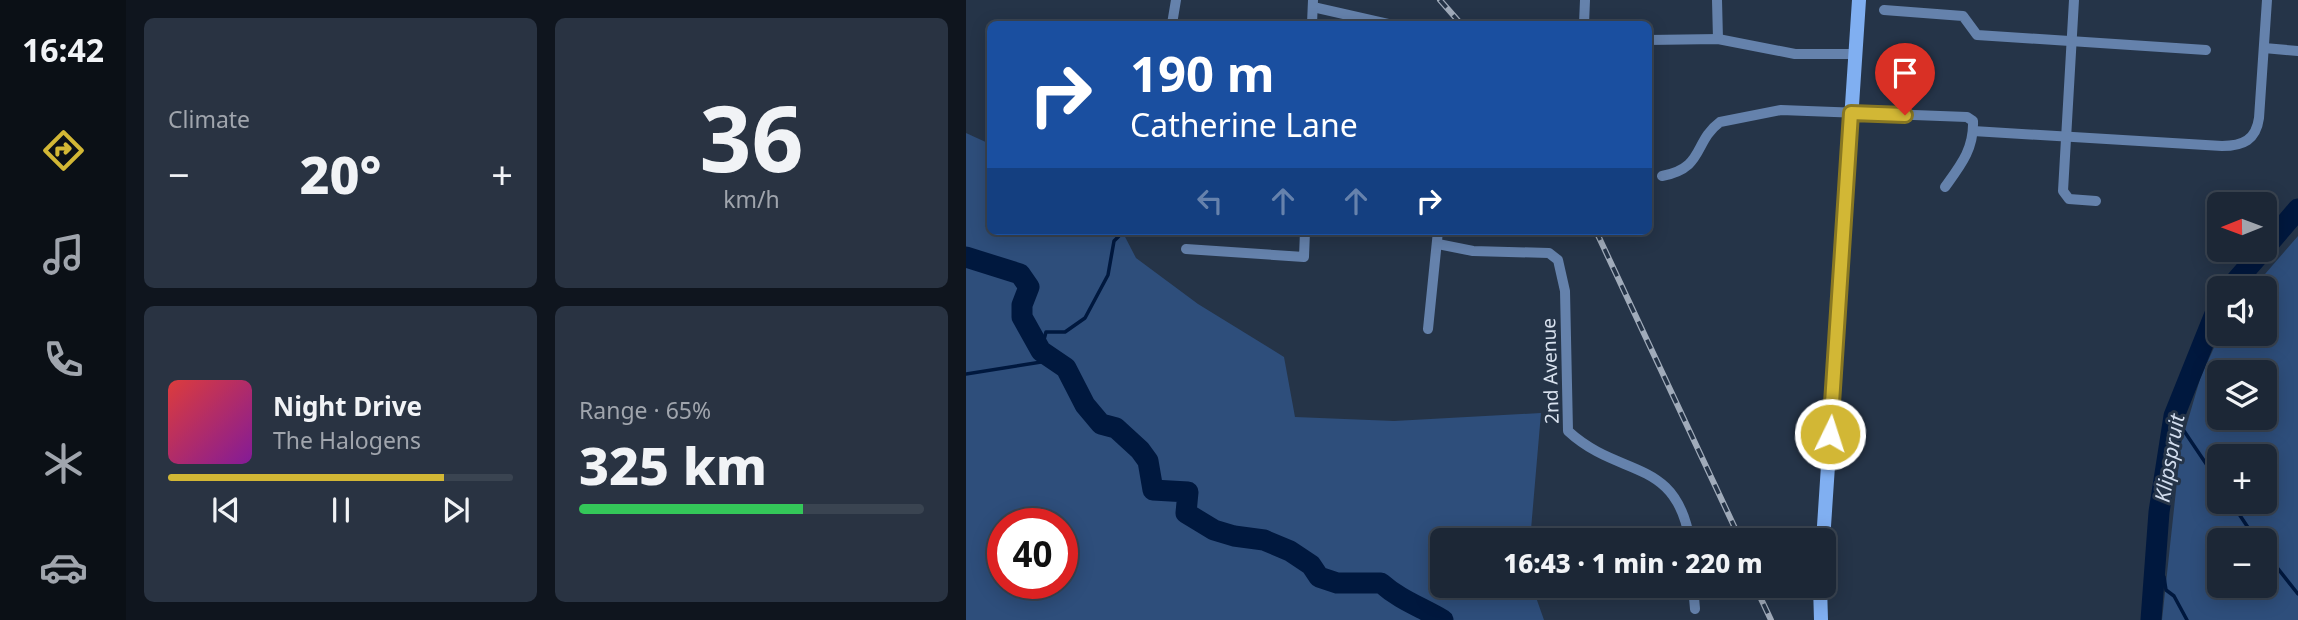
<!DOCTYPE html>
<html lang="en">
<head>
<meta charset="utf-8">
<style>
  body { margin:0; font-family:"Noto Sans",sans-serif; background:#293342; color:#f1f3f6; height:100vh; display:flex; flex-direction:column; font-size:26px; white-space:nowrap }
  * { box-sizing:border-box; margin:0 }
  p { font-size:23px; color:#a0a5ad }
  .icon { flex:none; width:38px; height:38px; fill:none; stroke:currentColor; stroke-width:2; stroke-linecap:round; stroke-linejoin:round }
  .map { position:relative; flex:1; overflow:hidden }
  .panel { display:flex; flex-direction:column; gap:18px; padding:18px; background:#0f151e; width:840px }
  .panel>* { flex:none }
  .hud { position:absolute; left:21px; top:21px; width:665px; height:214px; border-radius:10px; box-shadow:0 4px 18px #0003,0 0 0 2px #3a4451; background:#1a4fa0; color:#fff; overflow:hidden }
  .needle { width:46px; rotate:269deg }
  .fabs { position:absolute; left:1241px; top:192px; display:grid; gap:14px }
  .fabs a { display:grid; place-items:center; width:70px; height:70px; border-radius:10px; background:#1c2736; box-shadow:0 4px 18px #0003,0 0 0 2px #3a4451; font-size:35px }
  .speed { position:absolute; left:21px; top:508px; display:flex; gap:14px; font-size:35px; font-weight:700; text-align:center }
  .speed>* { display:grid; place-content:center; width:91px; height:91px; border-radius:50%; background:#1c2736; box-shadow:0 4px 18px #0003,0 0 0 2px #3a4451; line-height:1 }
  .speed .limit { border:10px solid #d22; background:#fff; color:#111 }
  .pin { position:absolute; display:grid; place-items:center; width:60px; height:60px; color:#fff; margin:-72px -30px; border-radius:50% 50% 50% 0; rotate:-45deg; box-shadow:0 0 7px #0007 }
  .pin .icon { rotate:45deg }
  .me { position:absolute; width:77px; margin:-38px; rotate:4deg; stroke-linejoin:round; filter:drop-shadow(0 0 5px #0008) }
  .turn { display:flex; align-items:center; gap:24px; height:147px; padding:0 28px; font-size:32px }
  .turn .icon { width:91px; height:91px; stroke-width:2.5 }
  .turn b { display:block; font-size:49px; line-height:60px }
  .lanes { display:flex; align-items:center; height:66px; padding:0 28px; background:#0003; justify-content:center; gap:35px; direction:ltr }
  .lanes .off { opacity:.35 }
  .big { font-size:52px; font-weight:800; line-height:1.1 }
  .panel .card { flex:1; display:flex; flex-direction:column; justify-content:center; gap:10px; min-width:0; padding:0 24px; border-radius:10px; background:#293342 }
  .panel .dial { align-items:center; gap:0 }
  .dial b { font-size:91px; line-height:1 }
  .song { display:flex; align-items:center; gap:21px }
  .cover { width:84px; height:84px; border-radius:10px; background:linear-gradient(135deg,hsl(0 70% 55%),hsl(290 70% 35%)) }
  .played { height:7px; border-radius:4px; background:linear-gradient(90deg,#d2b735 80%,#3a4451 80%) }
  .keys { display:flex; justify-content:space-around; direction:ltr }
  .heat { display:flex; justify-content:space-between; align-items:center; font-size:38px; direction:ltr }
  .charge { height:10px; border-radius:5px; background:linear-gradient(90deg,#34c759 65%,#3a4451 0) }
  .panel .tiles { flex:1; display:grid; gap:18px; grid-template-columns:repeat(2,1fr) }
  .trip { position:absolute; left:464px; top:528px; width:406px; height:70px; border-radius:10px; background:#1c2736; box-shadow:0 4px 18px #0003,0 0 0 2px #3a4451; font-weight:800; line-height:70px; text-align:center }
  main { display:flex; flex:1; min-height:0 }
  .dock { display:flex; flex-direction:column; width:126px; justify-content:space-around; align-items:center; background:#0b1016; color:#a0a5ad }
  .dock .icon { width:49px; height:49px }
  .dock .active { color:#d2b735 }
  .dock b { font-size:32px; color:#f1f3f6 }
  .map>svg:first-child { display:block }
  .green { fill:#2e4e7b; fill-rule:evenodd }
  .lines { fill:none; stroke-linecap:round; stroke-linejoin:round }
  .stream { stroke:#00183e; stroke-width:3.5 }
  .river { stroke:#00183e; stroke-width:21 }
  .street { stroke:#6582ac; stroke-width:10 }
  .secondary { stroke:#80aff1; stroke-width:14 }
  .rail-casing { stroke:#a0abba; stroke-width:6 }
  .rail { stroke:#253448; stroke-width:3.5; stroke-dasharray:10; stroke-linecap:butt }
  .route-casing { stroke:#872; stroke-width:18 }
  .route { stroke:#d2b735; stroke-width:12 }
  .labels { text-anchor:middle; dominant-baseline:central; stroke-width:6; stroke-linejoin:round; paint-order:stroke }
  .street-label { font-size:19px; fill:#d9e2ef; stroke:#253448 }
  .water-label { font-size:21px; font-style:italic; fill:#d2ddee; stroke:#253448 }
</style>
</head>
<body>
<main>
<nav class="dock">
<b>16:42</b>
<svg class="icon active" aria-label="directions" viewBox="0 0 24 24"><path d="M12 3l9 9-9 9-9-9zM9 14v-3h6M13 9l2 2-2 2"/></svg>
<svg class="icon" aria-label="music" viewBox="0 0 24 24"><path d="M9 18V5l10-2v13"/><circle cx="6" cy="18" r="3"/><circle cx="16" cy="16" r="3"/></svg>
<svg class="icon" aria-label="phone" viewBox="0 0 24 24"><path d="M5 4h4l2 5-3 2q2 4 5 5l2-3 5 2v4C11 20 4 13 5 4z"/></svg>
<svg class="icon" aria-label="climate" viewBox="0 0 24 24"><path d="M12 3v18M4 7l16 10M4 17L20 7"/></svg>
<svg class="icon" aria-label="car" viewBox="0 0 24 24"><path d="M5 17H2v-5l4-1 3-4h7l3 4 3 1v5h-3M9 17h6M6 11h13"/><circle cx="7" cy="17" r="2"/><circle cx="17" cy="17" r="2"/></svg>
</nav>
<section class="panel">
<div class="tiles">
<div class="card"><p>Climate</p>
<div class="heat"><a>−</a><b class="big">20°</b><a>+</a></div>
</div>
<div class="card dial"><b>36</b><p>km/h</p></div>
<div class="card">
<div class="song"><i class="cover"></i><div><b>Night Drive</b><p>The Halogens</p></div></div>
<div class="played"></div>
<div class="keys"><svg class="icon" aria-label="previous" viewBox="0 0 24 24"><path d="M18 5L8 12l10 7zM5 5v14"/></svg><svg class="icon" aria-label="pause" viewBox="0 0 24 24"><path d="M8 5v14M16 5v14"/></svg><svg class="icon" aria-label="next" viewBox="0 0 24 24"><path d="M6 5l10 7-10 7zM19 5v14"/></svg></div>
</div>
<div class="card"><p>Range · 65%</p><b class="big">325 km</b><div class="charge"></div></div>
</div>
</section>
<div class="map">
<svg width="1332" height="620" viewBox="0 0 1332 620">
  <rect width="100%" height="100%" fill="#253448"/>
  <g class="green">
    <path d="M 0,133 L 24,144 L 24,231 L 156,231 L 170,258 L 232,304 L 318,357 L 329,417 L 428,421 L 575,413 L 564,541 L 476,541 L 476,586 L 566,586 L 578,620 L 0,620 ZM 37,523 L 96,523 L 96,583 L 37,583 Z"/>
    <path d="M 1332,236 L 1332,620 L 1196,620 L 1215,444 L 1234,379 L 1254,334 L 1298,334 L 1298,289 L 1286,289 ZM 1253,373 L 1298,373 L 1298,418 L 1253,418 ZM 1253,457 L 1298,457 L 1298,502 L 1253,502 ZM 1253,541 L 1298,541 L 1298,586 L 1253,586 Z"/>
  </g>
  <g class="lines">
    <g class="stream">
      <polyline points="75,351 80,332 99,332 119,318 142,275 148,241 158,231"/>
      <polyline points="0,374 88,360"/>
      <polyline points="1208,416 1253,483"/>
      <polyline points="1265,502 1291,541"/>
      <polyline points="1298,551 1332,594"/>
      <polyline points="1189,563 1198,577 1200,590 1208,596 1221,620"/>
    </g>
    <g class="river">
      <polyline points="1298,249 1332,209"/>
      <path d="M 0,257 L 54,274 L 63,287 L 56,305 L 56,317 L 75,351 L 100,368 L 119,405 L 135,424 L 150,428 L 174,450 L 182,461 L 187,490 L 222,492 L 220,513 L 248,530 L 268,536 L 298,540 L 324,551 L 345,565 L 353,577 L 371,583 L 415,583 C 434,600 455,607 477,620"/>
      <polyline points="1263,289 1297,250"/>
      <polyline points="1185,620 1193,512 1208,416 1253,304"/>
    </g>
    <g class="street">
      <polyline points="751,0 752,39"/>
      <polyline points="1108,0 1097,191 1103,199 1130,201"/>
      <polyline points="347,7 422,24"/>
      <polyline points="918,10 997,16 1011,35 1240,50"/>
      <polyline points="206,24 210,0"/>
      <polyline points="346,24 347,0"/>
      <polyline points="618,24 619,0"/>
      <polyline points="682,40 752,39 829,54 889,54"/>
      <polyline points="1298,48 1332,51"/>
      <path d="M 1007,131 L 1256,146 C 1277,146 1290,140 1293,118 L 1301,0"/>
      <path d="M 696,176 C 739,168 727,142 754,122 L 815,110 L 1001,117 L 1007,121 C 1008,149 995,165 979,187"/>
      <path d="M 472,244 L 507,251 L 583,253 L 592,260 L 599,291 L 602,431 C 654,479 710,456 724,541"/>
      <polyline points="220,249 338,257 339,231"/>
      <polyline points="462,329 472,231"/>
      <polyline points="727,586 729,609"/>
    </g>
    <g class="secondary">
      <polyline points="857,541 893,0"/>
      <polyline points="854,586 855,620"/>
    </g>
    <g class="rail-casing">
      <g id="rail">
        <polyline points="474,0 495,24"/>
        <polyline points="630,231 775,541"/>
        <polyline points="789,586 805,620"/>
      </g>
    </g>
    <use href="#rail" class="rail"/>
  </g>
  <g class="lines">
    <g class="route-casing">
      <polyline id="route" points="864,434 885,113 939,115"/>
    </g>
    <use href="#route" class="route"/>
  </g>
  <g class="labels">
    <g class="street-label">
      <text transform="translate(584 371) rotate(-92)">2nd Avenue</text>
    </g>
    <g class="water-label">
      <text transform="translate(1203 458) rotate(-80)">Klipspruit</text>
    </g>
  </g>
</svg>
<div class="fabs">
<a><svg class="needle" viewBox="-14 -14 28 28"><path d="M0-13l5 13h-10z" fill="#e53935"/><path d="M0 13l5-13h-10z" fill="#a0a5ad"/></svg></a>
<a><svg class="icon" aria-label="sound" viewBox="0 0 24 24"><path d="M4 9h4l5-4v14l-5-4H4zM17 9q2 3 0 6"/></svg></a>
<a><svg class="icon" aria-label="layers" viewBox="0 0 24 24"><path d="M12 4l9 5-9 5-9-5zM3 14l9 5 9-5"/></svg></a>
<a>+</a>
<a>−</a>
</div>
<div class="speed"><div class="limit">40</div></div>
<div class="pin" style="left:939px;top:115px;background:#d93025"><svg class="icon" aria-label="arrive" viewBox="0 0 24 24"><path d="M6 21V4h12l-3 4 3 4H6"/></svg></div>
<svg class="me" style="left:864px;top:434px" viewBox="-20 -20 40 40"><circle r="17" fill="#d2b735" stroke="#fff" stroke-width="3"/><path d="M0-11L8 9 0 5-8 9z" fill="#fff"/></svg>
<div class="trip">16:43 · 1 min · 220 m</div>
<div class="hud">
<div class="turn"><svg class="icon" aria-label="right" viewBox="0 0 24 24"><path d="M7 20v-9h11M14 6l5 5-5 5"/></svg><div><b>190 m</b>Catherine Lane</div></div>
<div class="lanes"><svg class="icon off" aria-label="left" viewBox="0 0 24 24"><path d="M17 20v-9H6M10 6l-5 5 5 5"/></svg><svg class="icon off" aria-label="ahead" viewBox="0 0 24 24"><path d="M12 20V5M6 11l6-6 6 6"/></svg><svg class="icon off" aria-label="ahead" viewBox="0 0 24 24"><path d="M12 20V5M6 11l6-6 6 6"/></svg><svg class="icon" aria-label="right" viewBox="0 0 24 24"><path d="M7 20v-9h11M14 6l5 5-5 5"/></svg></div>
</div>
</div>
</main>
</body>
</html>
